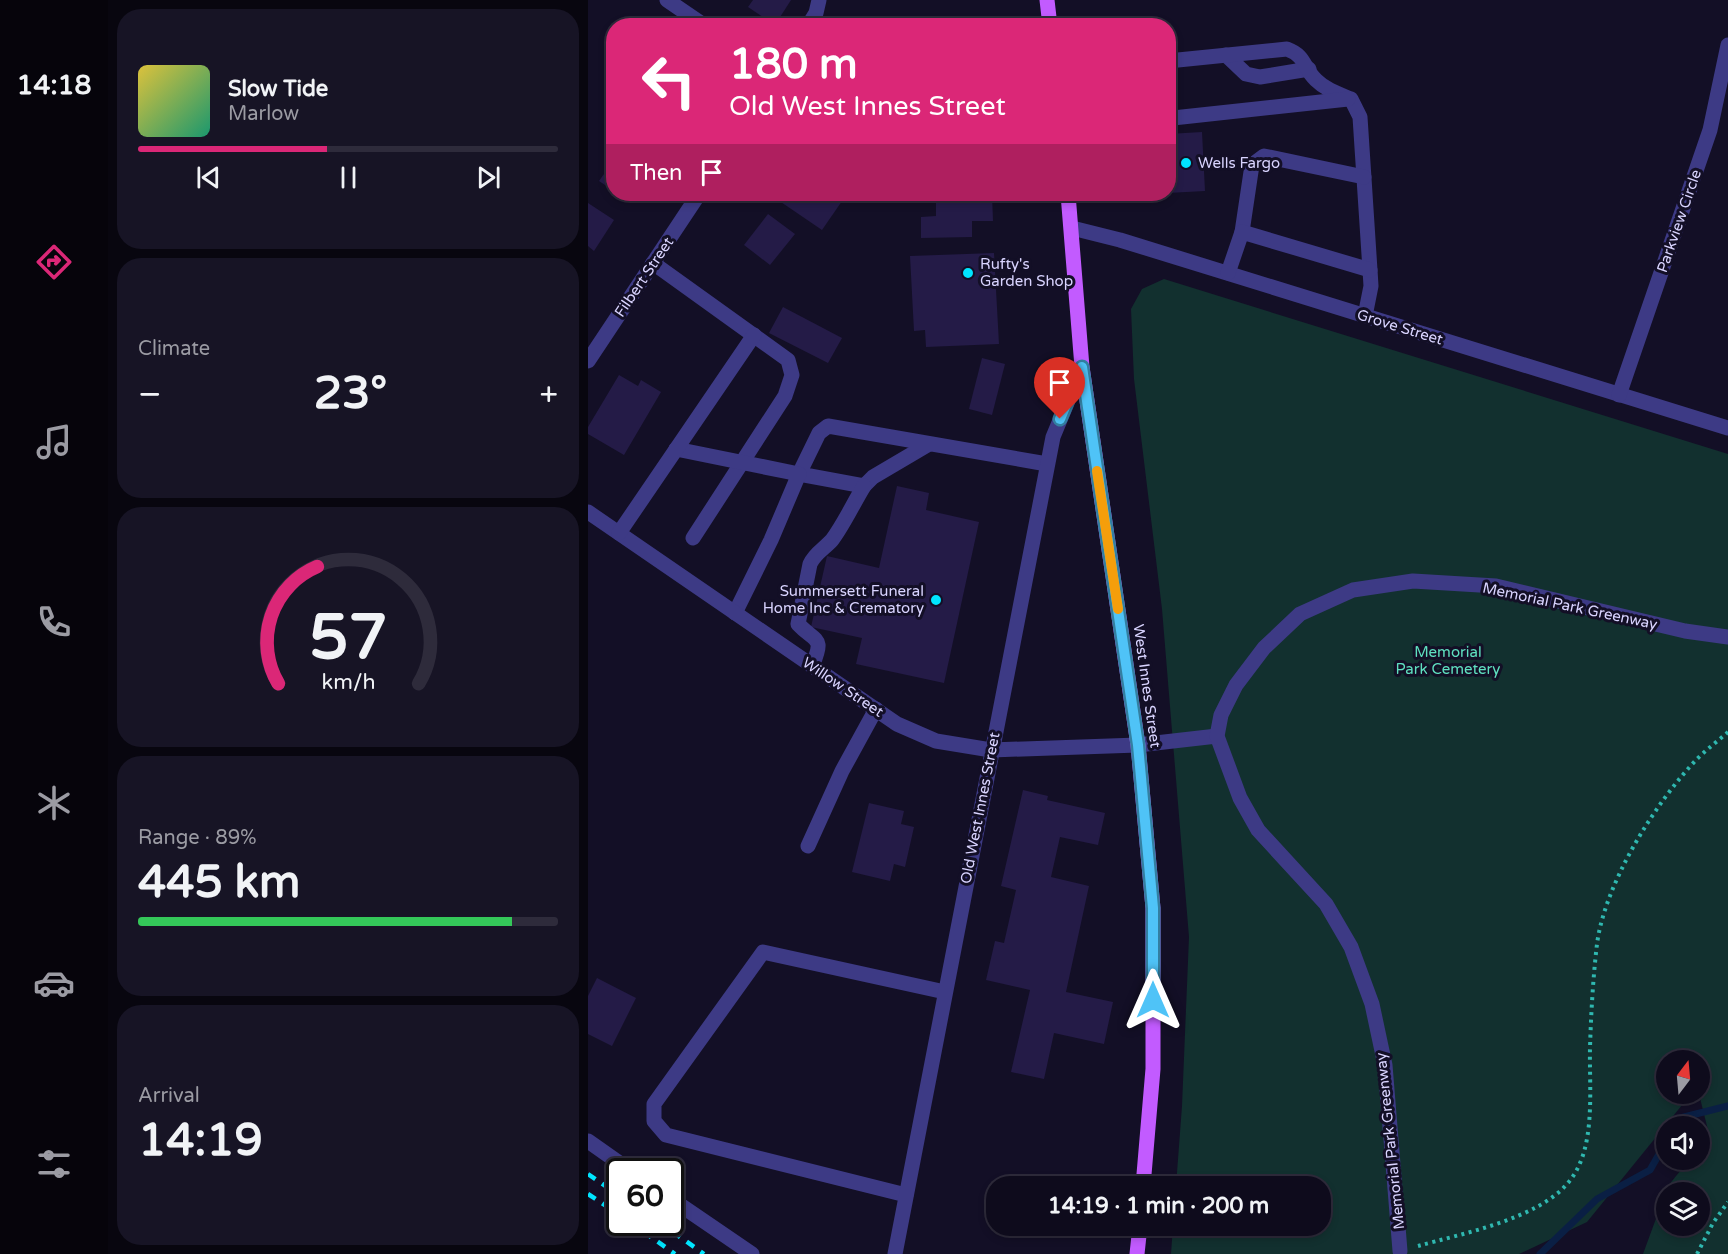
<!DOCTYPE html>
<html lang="en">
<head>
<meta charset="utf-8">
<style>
  body { margin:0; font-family:"Varela Round",sans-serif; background:#171425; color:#f1f3f6; height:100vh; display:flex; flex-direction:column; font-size:22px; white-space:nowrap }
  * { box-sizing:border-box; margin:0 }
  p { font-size:20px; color:#9b9ba3 }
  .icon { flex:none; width:33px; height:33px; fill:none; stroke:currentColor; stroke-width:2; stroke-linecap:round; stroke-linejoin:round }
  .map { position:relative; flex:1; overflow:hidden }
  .panel { display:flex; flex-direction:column; gap:9px; padding:9px; background:#08060f; width:480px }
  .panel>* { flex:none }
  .hud { position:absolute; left:18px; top:18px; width:570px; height:183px; border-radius:24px; box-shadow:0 3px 9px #0003,0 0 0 2px #2e2b3b; background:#db2777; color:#fff; overflow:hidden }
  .needle { width:39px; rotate:16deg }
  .tools { position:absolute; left:1068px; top:1050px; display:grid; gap:12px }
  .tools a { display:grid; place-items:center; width:54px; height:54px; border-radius:50%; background:#0e0b1c; box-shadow:0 3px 9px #0003,0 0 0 2px #2e2b3b; font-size:30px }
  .speed { position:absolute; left:18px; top:1158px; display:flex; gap:12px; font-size:30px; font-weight:700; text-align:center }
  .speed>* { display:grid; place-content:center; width:78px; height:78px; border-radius:50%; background:#0e0b1c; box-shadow:0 3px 9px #0003,0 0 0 2px #2e2b3b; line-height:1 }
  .speed .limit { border:3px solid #111; border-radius:9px; background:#fff; color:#111 }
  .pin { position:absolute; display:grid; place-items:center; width:51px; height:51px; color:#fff; margin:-62px -26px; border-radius:50% 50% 50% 0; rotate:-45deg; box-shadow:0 0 6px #0007 }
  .pin .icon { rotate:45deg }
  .me { position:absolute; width:66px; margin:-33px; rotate:0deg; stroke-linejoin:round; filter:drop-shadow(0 0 4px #0008) }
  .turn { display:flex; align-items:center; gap:21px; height:126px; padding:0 24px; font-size:27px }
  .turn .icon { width:78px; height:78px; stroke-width:2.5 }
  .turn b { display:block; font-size:42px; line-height:51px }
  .then { display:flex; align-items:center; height:57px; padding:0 24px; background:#0003; gap:12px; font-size:22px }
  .big { font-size:45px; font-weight:700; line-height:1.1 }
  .panel .tile { flex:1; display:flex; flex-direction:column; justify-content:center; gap:9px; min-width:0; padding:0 21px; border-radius:24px; background:#171425 }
  .panel .dial { align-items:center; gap:0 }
  .dial svg { height:156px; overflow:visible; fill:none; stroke:#2e2b3b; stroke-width:7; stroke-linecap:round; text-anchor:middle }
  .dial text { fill:#f1f3f6; stroke:none }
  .song { display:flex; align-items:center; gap:18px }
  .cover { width:72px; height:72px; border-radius:9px; background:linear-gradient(135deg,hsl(50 70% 55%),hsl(160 70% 35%)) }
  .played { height:6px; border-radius:3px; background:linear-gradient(90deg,#db2777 45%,#2e2b3b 45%) }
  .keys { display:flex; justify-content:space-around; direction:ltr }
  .heat { display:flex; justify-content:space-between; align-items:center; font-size:33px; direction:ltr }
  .charge { height:9px; border-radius:4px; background:linear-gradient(90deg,#34c759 89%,#2e2b3b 0) }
  .trip { position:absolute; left:398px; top:1176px; width:345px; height:60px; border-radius:24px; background:#0e0b1c; box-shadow:0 3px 9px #0003,0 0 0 2px #2e2b3b; font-weight:700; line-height:60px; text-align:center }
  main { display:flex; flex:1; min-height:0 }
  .menu { display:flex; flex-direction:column; width:108px; justify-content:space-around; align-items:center; background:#06040b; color:#9b9ba3 }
  .menu .icon { width:42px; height:42px }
  .menu .current { color:#db2777 }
  .menu b { font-size:27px; color:#f1f3f6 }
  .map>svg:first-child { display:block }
  .green { fill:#12302f; fill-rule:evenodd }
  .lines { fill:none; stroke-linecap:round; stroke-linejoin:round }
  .stream { stroke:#0a1f44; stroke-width:7 }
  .building { fill:#241b47 }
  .path { stroke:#2fb8b0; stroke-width:4; stroke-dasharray:3 4.5; stroke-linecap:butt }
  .minor { stroke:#3d3a85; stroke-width:15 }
  .major { stroke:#c25bff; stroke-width:15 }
  .rail { stroke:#00e5ff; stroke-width:4.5; stroke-dasharray:9 8; stroke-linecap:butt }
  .route-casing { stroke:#337fa1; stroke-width:15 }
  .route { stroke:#4fc3f7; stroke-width:10 }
  .slow { stroke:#f59e0b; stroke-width:10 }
  .poi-dot { fill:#00e5ff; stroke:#130f26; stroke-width:2 }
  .labels { text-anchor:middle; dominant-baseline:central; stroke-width:6; stroke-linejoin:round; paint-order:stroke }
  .poi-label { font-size:15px; fill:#d9d4ff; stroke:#130f26; text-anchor:start }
  .street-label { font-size:15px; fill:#d9d4ff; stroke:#130f26 }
  .park-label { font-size:15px; fill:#5fe0c0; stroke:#130f26 }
</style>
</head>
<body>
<main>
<nav class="menu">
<b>14:18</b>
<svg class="icon current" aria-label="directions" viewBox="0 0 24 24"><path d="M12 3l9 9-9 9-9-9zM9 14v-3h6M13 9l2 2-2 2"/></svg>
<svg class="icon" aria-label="music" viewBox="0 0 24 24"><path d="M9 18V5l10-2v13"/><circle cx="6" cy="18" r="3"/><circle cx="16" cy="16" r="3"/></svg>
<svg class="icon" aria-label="phone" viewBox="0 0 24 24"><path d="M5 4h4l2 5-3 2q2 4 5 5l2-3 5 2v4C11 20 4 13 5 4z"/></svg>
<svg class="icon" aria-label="climate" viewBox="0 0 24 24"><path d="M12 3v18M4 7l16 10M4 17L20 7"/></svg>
<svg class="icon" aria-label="car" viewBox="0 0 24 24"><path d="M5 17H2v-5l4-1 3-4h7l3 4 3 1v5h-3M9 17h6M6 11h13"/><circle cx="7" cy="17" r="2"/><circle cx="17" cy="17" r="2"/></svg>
<svg class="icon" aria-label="filters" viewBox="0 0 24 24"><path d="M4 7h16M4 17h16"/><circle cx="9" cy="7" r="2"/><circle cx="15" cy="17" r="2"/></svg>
</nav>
<section class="panel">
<div class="tile">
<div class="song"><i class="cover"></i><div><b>Slow Tide</b><p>Marlow</p></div></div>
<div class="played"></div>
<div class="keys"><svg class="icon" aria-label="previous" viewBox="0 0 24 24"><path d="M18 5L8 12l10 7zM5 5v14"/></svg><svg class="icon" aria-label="pause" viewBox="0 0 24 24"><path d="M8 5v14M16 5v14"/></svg><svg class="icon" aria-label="next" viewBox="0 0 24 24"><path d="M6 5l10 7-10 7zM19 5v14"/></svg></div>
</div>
<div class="tile"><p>Climate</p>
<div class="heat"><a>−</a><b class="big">23°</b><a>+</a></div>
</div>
<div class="tile dial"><svg viewBox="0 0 100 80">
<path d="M14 69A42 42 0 1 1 86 69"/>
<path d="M14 69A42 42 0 0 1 34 9" stroke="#db2777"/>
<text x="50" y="56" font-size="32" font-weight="700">57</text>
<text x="50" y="72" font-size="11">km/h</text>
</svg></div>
<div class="tile"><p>Range · 89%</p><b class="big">445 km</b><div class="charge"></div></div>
<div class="tile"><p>Arrival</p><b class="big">14:19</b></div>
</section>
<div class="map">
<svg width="1140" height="1254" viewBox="0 0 1140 1254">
  <rect width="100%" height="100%" fill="#130f26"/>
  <path class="green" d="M 576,279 L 1140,454 L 1140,1254 L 1055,1254 L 1080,1186 L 1101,1160 L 1112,1160 L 1112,1146 L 1121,1134 L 1111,1094 L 1112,1060 L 1078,1060 L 1078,1094 L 1103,1094 L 999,1222 L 931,1254 L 583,1254 L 585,1226 L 732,1226 L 732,1186 L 588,1186 L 594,1106 L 601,937 L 574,609 L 546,379 L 543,309 L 554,289 ZM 1078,1192 L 1112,1192 L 1112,1226 L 1078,1226 Z"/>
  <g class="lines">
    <g class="stream">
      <polyline points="1087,1126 1092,1118 1140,1106"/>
      <polyline points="952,1254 1009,1199 1062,1170 1078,1142"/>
    </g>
  </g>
  <g class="building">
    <polygon points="165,0 203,0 187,25 160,7"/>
    <polygon points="614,132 617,191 580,193 580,134"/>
    <polygon points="26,160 26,191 11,181"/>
    <polygon points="194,194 243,194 254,201 234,230 190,200"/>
    <polygon points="348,194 404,194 405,221 384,221 384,237 333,238 333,217 348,216"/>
    <polygon points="0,203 26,220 6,251 0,246"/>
    <polygon points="180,214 207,234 182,265 156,245"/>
    <polygon points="406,253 411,344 338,347 337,330 326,331 322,256"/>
    <polygon points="195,307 254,338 240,363 181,333"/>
    <polygon points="394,358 417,364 404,415 381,409"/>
    <polygon points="31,375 50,386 53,380 73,392 36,455 0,434 0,427"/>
    <polygon points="309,486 341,493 338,510 391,522 356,683 268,664 274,638 223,627 239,556 291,568"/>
    <polygon points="435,790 460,796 459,800 517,813 510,845 472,837 463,877 501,886 478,992 525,1002 516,1044 466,1033 456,1079 423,1072 442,990 398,980 407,941 416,943 428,890 413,886"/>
    <polygon points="281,803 316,811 313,824 326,827 317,867 306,864 302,881 264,872"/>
    <polygon points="9,978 48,998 24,1046 0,1034 0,996"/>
  </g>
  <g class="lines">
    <g class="path">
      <path d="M 830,1246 C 873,1234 949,1219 979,1184 C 1009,1151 1001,1090 1002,1048 C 1003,1014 1005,978 1009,944 C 1017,883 1067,803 1109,759 C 1119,749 1130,741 1140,732"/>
      <polyline points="1109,1254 1125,1223 1140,1202"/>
    </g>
    <g class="minor">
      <polyline points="79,0 117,26"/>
      <polyline points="220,26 228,13 231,0"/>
      <polyline points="638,55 658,74 672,77 721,69"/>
      <path d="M 580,61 L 699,49 C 718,56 715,68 728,80 C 738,90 751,94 763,99 L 772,117 L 782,270 L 783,286 L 777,316"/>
      <polyline points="585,118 760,99"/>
      <polyline points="484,228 532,240 1140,428"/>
      <polyline points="654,232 664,165 676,156 776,177"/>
      <polyline points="65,263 200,360 204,375 197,396 105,538"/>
      <polyline points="640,273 654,232 782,270"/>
      <polyline points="0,361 111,194"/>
      <polyline points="1031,395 1122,130 1140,45"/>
      <polyline points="341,444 285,477 276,486 211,474 231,433 240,426 459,464"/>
      <polyline points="88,449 211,474 183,540 147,613"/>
      <polyline points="0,512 309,724 348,741 403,750 550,745 629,736"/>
      <polyline points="31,533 166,335"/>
      <path d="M 224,666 C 237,636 228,643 210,624 L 222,564 C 227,553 236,549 244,540 C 256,524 265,504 276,486"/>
      <polyline points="220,846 254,771 288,709"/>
      <polyline points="0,1141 44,1172"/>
      <polyline points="318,1195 78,1135 66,1121 66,1104 175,952 357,992"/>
      <polyline points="82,1198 164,1254"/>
      <polyline points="812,1251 797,1065 784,1004 763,947 738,904 670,830 652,798 629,736 633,715 648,685 676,648 712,614 765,590 825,581 908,586 1097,631 1140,637"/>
      <polyline points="307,1254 465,437 494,367"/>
    </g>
    <g class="major">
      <polyline points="459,0 462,26"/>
      <polyline points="480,194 494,367 550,745 565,908 565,1069 555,1186"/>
      <polyline points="549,1254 552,1226"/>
    </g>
    <g class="rail">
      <polyline points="0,1174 32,1196"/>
      <polyline points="0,1194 32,1215"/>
      <polyline points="42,1222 87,1254"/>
      <polyline points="71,1222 116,1254"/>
    </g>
  </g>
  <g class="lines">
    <g class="route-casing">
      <polyline id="route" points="472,419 494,367 550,745 565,908 565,1000"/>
    </g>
    <use href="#route" class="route"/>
    <polyline class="slow" points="509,471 530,609"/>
  </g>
  <g class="poi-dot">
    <circle cx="598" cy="163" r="6"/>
    <circle cx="380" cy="273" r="6"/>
    <circle cx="348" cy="600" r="6"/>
  </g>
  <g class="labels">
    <g class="poi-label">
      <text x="610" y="163">Wells Fargo</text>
      <text x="392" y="264">Rufty's<tspan x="392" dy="17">Garden Shop</tspan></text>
      <text x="336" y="591" text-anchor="end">Summersett Funeral<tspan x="336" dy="17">Home Inc &amp; Crematory</tspan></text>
    </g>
    <g class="street-label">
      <text transform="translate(1091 221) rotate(-71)">Parkview Circle</text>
      <text transform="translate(56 277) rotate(-56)">Filbert Street</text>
      <text transform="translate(812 327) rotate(17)">Grove Street</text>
      <text transform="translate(982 606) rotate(12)">Memorial Park Greenway</text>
      <text transform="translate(559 686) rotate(82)">West Innes Street</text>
      <text transform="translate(255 687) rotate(34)">Willow Street</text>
      <text transform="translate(392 808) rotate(-79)">Old West Innes Street</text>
      <text transform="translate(802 1141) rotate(-96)">Memorial Park Greenway</text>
    </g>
    <g class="park-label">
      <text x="860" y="652">Memorial<tspan x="860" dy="17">Park Cemetery</tspan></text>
    </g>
  </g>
</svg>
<div class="tools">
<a><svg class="needle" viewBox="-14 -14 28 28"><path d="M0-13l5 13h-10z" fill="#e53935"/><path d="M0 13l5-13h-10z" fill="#9b9ba3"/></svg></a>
<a><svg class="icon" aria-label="sound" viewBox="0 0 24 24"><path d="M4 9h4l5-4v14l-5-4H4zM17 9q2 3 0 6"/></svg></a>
<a><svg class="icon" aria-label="layers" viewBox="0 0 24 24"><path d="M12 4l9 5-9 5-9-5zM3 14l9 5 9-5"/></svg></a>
</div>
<div class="speed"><div class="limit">60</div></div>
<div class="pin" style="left:472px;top:419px;background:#d93025"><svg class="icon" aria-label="arrive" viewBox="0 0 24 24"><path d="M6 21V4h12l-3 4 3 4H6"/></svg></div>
<svg class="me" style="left:565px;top:1000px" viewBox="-20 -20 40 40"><path d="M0-17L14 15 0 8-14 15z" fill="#4fc3f7" stroke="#fff" stroke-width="4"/></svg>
<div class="trip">14:19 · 1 min · 200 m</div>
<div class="hud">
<div class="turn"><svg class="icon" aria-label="left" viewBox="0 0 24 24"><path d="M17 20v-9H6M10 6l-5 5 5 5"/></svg><div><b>180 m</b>Old West Innes Street</div></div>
<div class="then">Then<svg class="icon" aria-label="arrive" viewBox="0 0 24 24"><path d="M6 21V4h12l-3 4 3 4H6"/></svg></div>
</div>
</div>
</main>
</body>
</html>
